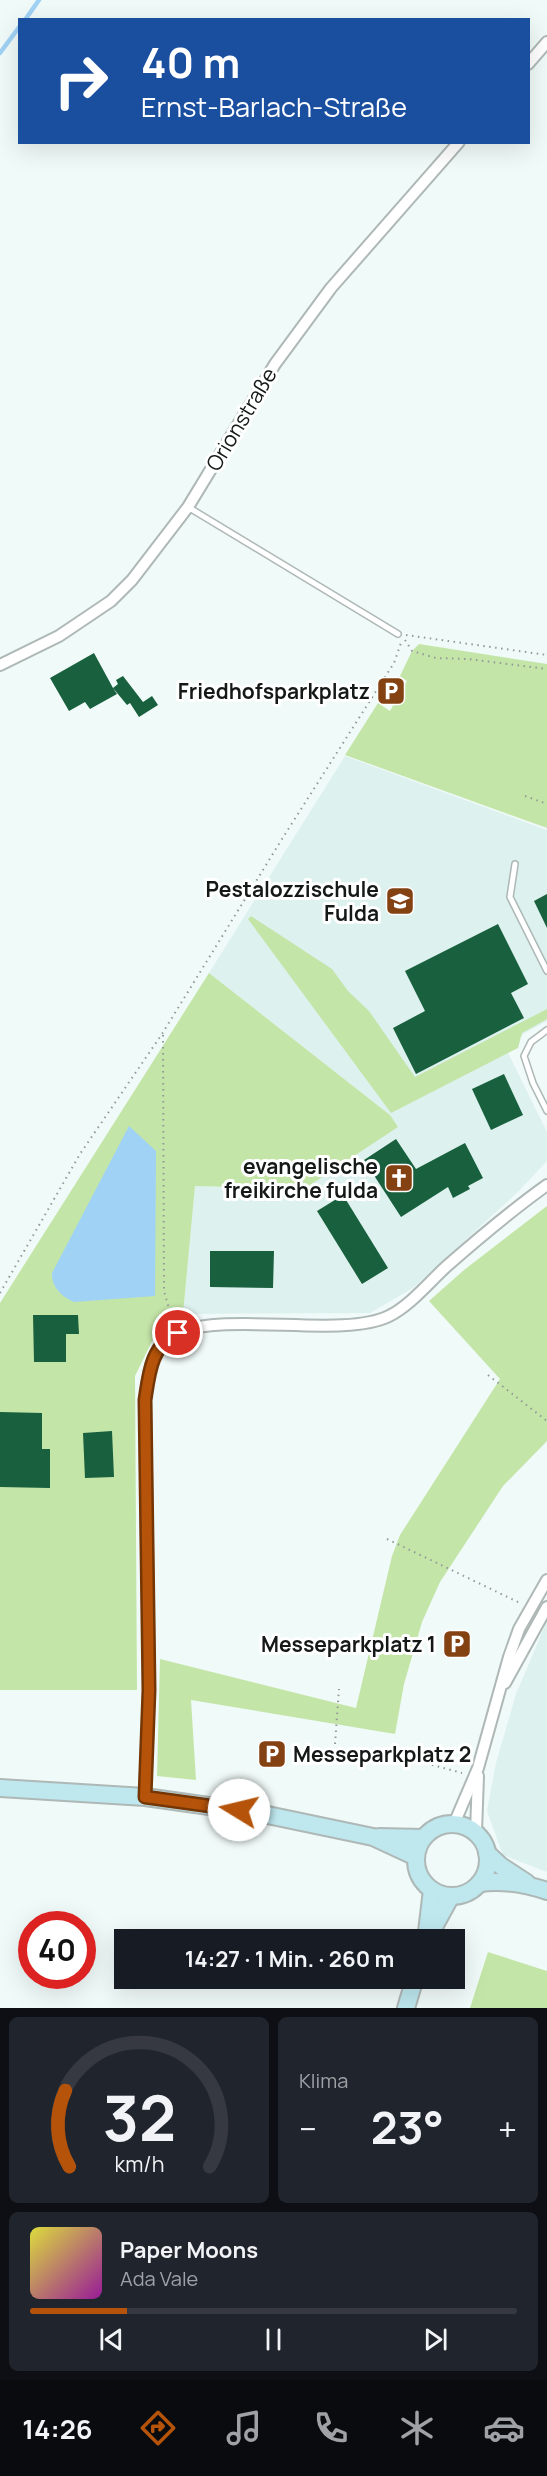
<!DOCTYPE html>
<html lang="de">
<head>
<meta charset="utf-8">
<style>
  body { margin:0; font-family:Manrope,sans-serif; background:#20242c; color:#f1f3f6; height:100vh; display:flex; flex-direction:column; font-size:22px; white-space:nowrap }
  * { box-sizing:border-box; margin:0 }
  p { font-size:20px; color:#9ea1a6 }
  .icon { flex:none; width:33px; height:33px; fill:none; stroke:currentColor; stroke-width:2; stroke-linecap:round; stroke-linejoin:round }
  .map { position:relative; height:2008px; overflow:hidden }
  .side { display:flex; flex-direction:column; gap:9px; padding:9px; background:#0d0f14; flex:1 }
  .side>* { flex:none }
  .guide { position:absolute; left:18px; top:18px; width:512px; height:126px; border-radius:0px; box-shadow:0 6px 24px #0002; background:#1a4fa0; color:#fff; overflow:hidden }
  .speed { position:absolute; left:18px; top:1911px; display:flex; gap:12px; font-size:30px; font-weight:700; text-align:center }
  .speed>* { display:grid; place-content:center; width:78px; height:78px; border-radius:50%; background:#171b24; box-shadow:0 6px 24px #0002; line-height:1 }
  .speed .limit { border:9px solid #d22; background:#fff; color:#111 }
  .pin { position:absolute; display:grid; place-items:center; width:51px; height:51px; color:#fff; margin:-26px; border:3px solid #fff; border-radius:50%; box-shadow:0 2px 6px #0007 }
  .me { position:absolute; width:66px; margin:-33px; rotate:279deg; stroke-linejoin:round; filter:drop-shadow(0 0 4px #0008) }
  .turn { display:flex; align-items:center; gap:21px; height:126px; padding:0 24px; font-size:27px }
  .turn .icon { width:78px; height:78px; stroke-width:2.5 }
  .turn b { display:block; font-size:42px; line-height:51px }
  .big { font-size:45px; font-weight:700; line-height:1.1 }
  .side .card { flex:1; display:flex; flex-direction:column; justify-content:center; gap:9px; min-width:0; padding:0 21px; border-radius:9px; background:#20242c }
  .side .dial { align-items:center; gap:0 }
  .dial svg { height:156px; overflow:visible; fill:none; stroke:#363941; stroke-width:7; stroke-linecap:round; text-anchor:middle }
  .dial text { fill:#f1f3f6; stroke:none }
  .song { display:flex; align-items:center; gap:18px }
  .cover { width:72px; height:72px; border-radius:9px; background:linear-gradient(135deg,hsl(60 70% 55%),hsl(300 70% 35%)) }
  .played { height:6px; border-radius:3px; background:linear-gradient(90deg,#b45309 20%,#363941 20%) }
  .keys { display:flex; justify-content:space-around; direction:ltr }
  .heat { display:flex; justify-content:space-between; align-items:center; font-size:33px; direction:ltr }
  .side .tiles { flex:1; display:grid; gap:9px; grid-template-columns:1fr 1fr }
  .card:last-child { grid-column:span 2 }
  .trip { position:absolute; left:114px; top:1929px; width:351px; height:60px; border-radius:0px; background:#171b24; box-shadow:0 6px 24px #0002; font-weight:700; line-height:60px; text-align:center }
  .tabs { display:flex; height:96px; justify-content:space-around; align-items:center; background:#090b0e; color:#9ea1a6 }
  .tabs .icon { width:42px; height:42px }
  .tabs .current { color:#b45309 }
  .tabs b { font-size:27px; color:#f1f3f6 }
  .map>svg:first-child { display:block }
  .built { fill:#ddf1ee }
  .green { fill:#c4e5a8 }
  .water { fill:#a0d2f5 }
  .lines { fill:none; stroke-linecap:round; stroke-linejoin:round }
  .stream { stroke:#a0d2f5; stroke-width:4.5 }
  .building { fill:#18603e }
  .lane-casing { stroke:#aeb8b6; stroke-width:8 }
  .street-casing { stroke:#aeb8b6; stroke-width:14 }
  .secondary-casing { stroke:#aeb8b6; stroke-width:20 }
  .path { stroke:#929998; stroke-width:2; stroke-dasharray:1.5 4.5; stroke-linecap:butt }
  .lane { stroke:#fff; stroke-width:5 }
  .street { stroke:#fff; stroke-width:10 }
  .secondary { stroke:#bee7ee; stroke-width:16 }
  .route-casing { stroke:#753606; stroke-width:15 }
  .route { stroke:#b45309; stroke-width:10 }
  .labels { text-anchor:middle; dominant-baseline:central; stroke-width:6; stroke-linejoin:round; paint-order:stroke }
  .street-label { font-size:21px; fill:#141817; stroke:#fff }
  .poi-label { font-size:21px; font-weight:bold; fill:#141817; stroke:#fff; text-anchor:end }
</style>
</head>
<body>
<div class="map">
<svg width="547" height="2008" viewBox="0 0 547 2008">
  <rect width="100%" height="100%" fill="#f0faf8"/>
  <g class="built">
    <polygon points="345,756 547,830 547,1021 523,1034 508,1053 547,1132 547,1161 519,1191 413,1288 370,1313 183,1314 195,1186 304,1189 390,1115 209,973"/>
    <polygon points="547,1621 547,1872 503,1855 487,1811 496,1763 516,1694"/>
  </g>
  <g class="green">
    <polygon points="419,644 547,664 547,828 345,755 378,703 390,711 407,681 400,676 412,651"/>
    <polygon points="251,916 332,969 348,991 369,1011 415,1077 547,1009 547,1019 522,1033 518,1048 391,1113 248,919"/>
    <polygon points="209,973 390,1115 398,1127 304,1189 195,1186 183,1314 157,1331 135,1376 137,1690 0,1690 0,1303"/>
    <polygon points="547,1206 547,1441 503,1486 440,1582 422,1622 404,1684 395,1734 191,1700 196,1780 157,1776 160,1659 356,1708 392,1556 400,1535 500,1379 429,1301 464,1270"/>
    <polygon points="488,1952 547,1971 547,2008 470,2008"/>
  </g>
  <path class="water" d="M 129,1126 L 156,1151 L 155,1296 L 74,1302 C 62,1297 51,1287 52,1273 Z"/>
  <g class="lines">
    <g class="stream">
      <polyline points="25,20 39,0"/>
      <polyline points="0,53 20,26"/>
    </g>
  </g>
  <g class="building">
    <polygon points="94,653 113,688 118,684 116,680 123,676 143,702 152,696 158,705 139,717 130,703 127,705 113,688 117,694 90,709 85,702 69,711 50,678"/>
    <polygon points="547,894 547,928 534,901"/>
    <polygon points="498,924 528,984 511,993 524,1018 416,1074 393,1028 425,1011 405,971"/>
    <polygon points="504,1074 523,1115 491,1130 472,1089"/>
    <polygon points="396,1139 416,1169 465,1143 483,1178 468,1186 470,1189 453,1198 448,1187 401,1217 364,1160"/>
    <polygon points="343,1195 388,1268 362,1284 317,1211"/>
    <polygon points="210,1251 274,1251 273,1288 210,1287"/>
    <polygon points="33,1315 78,1315 79,1334 66,1334 66,1362 34,1362"/>
    <polygon points="0,1412 42,1413 42,1449 50,1449 50,1488 0,1487"/>
    <polygon points="112,1431 114,1477 85,1478 83,1433"/>
  </g>
  <g class="lines">
    <g class="lane-casing">
      <g id="lane">
        <polyline points="188,507 398,634"/>
        <polyline points="515,864 510,897 547,971"/>
        <polyline points="547,1030 531,1042 524,1056 533,1083 547,1111"/>
      </g>
    </g>
    <g class="street-casing">
      <g id="street">
        <polyline points="528,64 547,42"/>
        <polyline points="0,665 59,636 111,601 132,580 188,507 275,364 331,288 459,142"/>
        <polyline points="505,1683 547,1607"/>
        <path d="M 145,1797 L 149,1690 L 145,1400 C 148,1381 149,1359 162,1344 C 198,1303 336,1342 389,1316 C 411,1305 430,1281 448,1265 C 480,1237 512,1210 547,1185"/>
        <polyline points="454,1824 478,1768 509,1657 519,1629 547,1580"/>
        <polyline points="476,1832 478,1776"/>
      </g>
    </g>
    <g class="secondary-casing">
      <g id="secondary">
        <polyline points="0,1788 145,1797 258,1813 373,1837 416,1857"/>
        <circle cx="452" cy="1860" r="36"/>
        <polyline points="379,1837 423,1838"/>
        <polyline points="487,1853 501,1866 527,1883"/>
        <path d="M 480,1883 C 503,1880 526,1884 547,1891"/>
        <polyline points="429,1936 451,1896"/>
        <polyline points="426,1940 432,1890"/>
        <polyline points="406,2008 415,1978"/>
      </g>
    </g>
    <g class="path">
      <polyline points="406,635 547,655"/>
      <polyline points="405,640 412,651 436,658 467,659 547,669"/>
      <polyline points="525,796 547,804"/>
      <polyline points="163,1035 164,1291 173,1322"/>
      <polyline points="0,1293 80,1154 162,1034 282,839 394,663 401,643"/>
      <polyline points="488,1375 547,1421"/>
      <polyline points="387,1539 520,1603"/>
      <polyline points="335,1744 339,1689"/>
      <polyline points="403,1757 462,1773"/>
    </g>
    <use href="#lane" class="lane"/>
    <use href="#street" class="street"/>
    <use href="#secondary" class="secondary"/>
  </g>
  <g class="lines">
    <g class="route-casing">
      <path id="route" d="M 178,1333 C 151,1345 149,1374 145,1400 L 149,1690 L 145,1797 L 239,1810"/>
    </g>
    <use href="#route" class="route"/>
  </g>
  <defs>
    <g id="parking-square" transform="scale(1.5)"><rect x="-9" y="-9" width="18" height="18" rx="4" fill="#844112" stroke="#fff"/><path d="M-3.5-5.5H1a3.5 3.5 0 0 1 0 7H-1V5.5H-3.5ZM-1-3.4V-.6H.8a1.4 1.4 0 0 0 0-2.8Z" fill="#fff"/></g>
    <g id="school-square" transform="scale(1.5)"><rect x="-9" y="-9" width="18" height="18" rx="4" fill="#844112" stroke="#fff"/><path d="M0-5L7-2L0 1L-7-2ZM-4 1L0 2.5L4 1V4Q0 6-4 4Z" fill="#fff"/></g>
    <g id="church-square" transform="scale(1.5)"><rect x="-9" y="-9" width="18" height="18" rx="4" fill="#844112" stroke="#fff"/><path d="M-1.2-6h2.4v3.5h3.3v2.4h-3.3V6h-2.4V-.1h-3.3v-2.4h3.3Z" fill="#fff"/></g>
  </defs>
  <g fill-rule="evenodd">
    <use href="#parking-square" x="391" y="691"/>
    <use href="#school-square" x="400" y="901"/>
    <use href="#church-square" x="399" y="1178"/>
    <use href="#parking-square" x="457" y="1644"/>
    <use href="#parking-square" x="272" y="1754"/>
  </g>
  <g class="labels">
    <g class="street-label">
      <text transform="translate(241 419) rotate(-59)">Orionstraße</text>
    </g>
    <g class="poi-label">
      <text x="370" y="691">Friedhofsparkplatz</text>
      <text x="379" y="889">Pestalozzischule<tspan x="379" dy="24">Fulda</tspan></text>
      <text x="378" y="1166">evangelische<tspan x="378" dy="24">freikirche fulda</tspan></text>
      <text x="436" y="1644">Messeparkplatz 1</text>
      <text x="293" y="1754" text-anchor="start">Messeparkplatz 2</text>
    </g>
  </g>
</svg>
<div class="speed"><div class="limit">40</div></div>
<div class="pin" style="left:178px;top:1333px;background:#d93025"><svg class="icon" aria-label="arrive" viewBox="0 0 24 24"><path d="M6 21V4h12l-3 4 3 4H6"/></svg></div>
<svg class="me" style="left:239px;top:1810px" viewBox="-20 -20 40 40"><circle r="19" fill="#fff"/><path d="M0-13L10 11 0 6-10 11z" fill="#b45309"/></svg>
<div class="trip">14:27 · 1 Min. · 260 m</div>
<div class="guide">
<div class="turn"><svg class="icon" aria-label="right" viewBox="0 0 24 24"><path d="M7 20v-9h11M14 6l5 5-5 5"/></svg><div><b>40 m</b>Ernst-Barlach-Straße</div></div>
</div>
</div>
<section class="side">
<div class="tiles">
<div class="card dial"><svg viewBox="0 0 100 80">
<path d="M14 69A42 42 0 1 1 86 69"/>
<path d="M14 69A42 42 0 0 1 12 30" stroke="#b45309"/>
<text x="50" y="56" font-size="32" font-weight="700">32</text>
<text x="50" y="72" font-size="11">km/h</text>
</svg></div>
<div class="card"><p>Klima</p>
<div class="heat"><a>−</a><b class="big">23°</b><a>+</a></div>
</div>
<div class="card">
<div class="song"><i class="cover"></i><div><b>Paper Moons</b><p>Ada Vale</p></div></div>
<div class="played"></div>
<div class="keys"><svg class="icon" aria-label="previous" viewBox="0 0 24 24"><path d="M18 5L8 12l10 7zM5 5v14"/></svg><svg class="icon" aria-label="pause" viewBox="0 0 24 24"><path d="M8 5v14M16 5v14"/></svg><svg class="icon" aria-label="next" viewBox="0 0 24 24"><path d="M6 5l10 7-10 7zM19 5v14"/></svg></div>
</div>
</div>
</section>
<nav class="tabs">
<b>14:26</b>
<svg class="icon current" aria-label="directions" viewBox="0 0 24 24"><path d="M12 3l9 9-9 9-9-9zM9 14v-3h6M13 9l2 2-2 2"/></svg>
<svg class="icon" aria-label="music" viewBox="0 0 24 24"><path d="M9 18V5l10-2v13"/><circle cx="6" cy="18" r="3"/><circle cx="16" cy="16" r="3"/></svg>
<svg class="icon" aria-label="phone" viewBox="0 0 24 24"><path d="M5 4h4l2 5-3 2q2 4 5 5l2-3 5 2v4C11 20 4 13 5 4z"/></svg>
<svg class="icon" aria-label="climate" viewBox="0 0 24 24"><path d="M12 3v18M4 7l16 10M4 17L20 7"/></svg>
<svg class="icon" aria-label="car" viewBox="0 0 24 24"><path d="M5 17H2v-5l4-1 3-4h7l3 4 3 1v5h-3M9 17h6M6 11h13"/><circle cx="7" cy="17" r="2"/><circle cx="17" cy="17" r="2"/></svg>
</nav>
</body>
</html>
